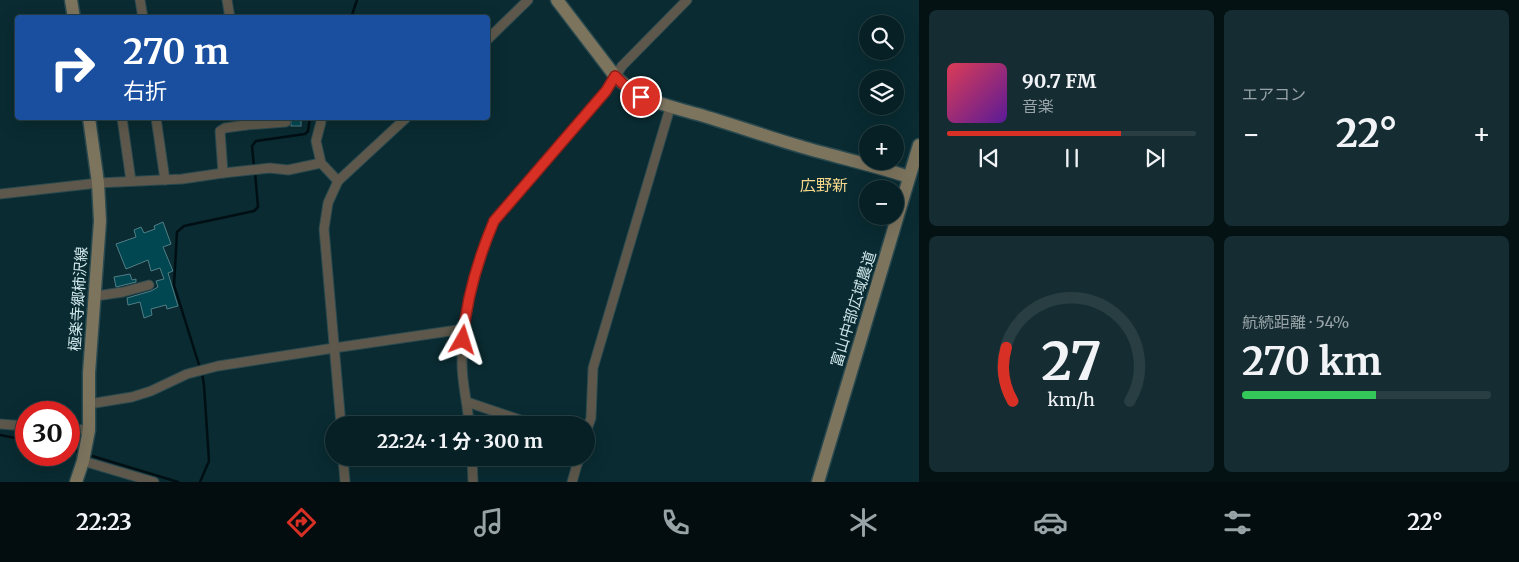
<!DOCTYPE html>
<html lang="ja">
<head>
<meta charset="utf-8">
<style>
  body { margin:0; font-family:Merriweather,"Noto Sans JP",serif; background:#152d32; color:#f1f3f6; height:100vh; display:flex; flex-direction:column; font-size:19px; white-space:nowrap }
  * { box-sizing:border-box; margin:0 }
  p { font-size:16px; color:#98a3a7 }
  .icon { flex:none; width:28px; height:28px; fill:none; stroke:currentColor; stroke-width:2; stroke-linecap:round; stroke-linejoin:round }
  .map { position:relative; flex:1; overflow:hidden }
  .details { display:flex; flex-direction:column; gap:10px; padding:10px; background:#041214; width:600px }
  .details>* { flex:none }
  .hud { position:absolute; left:15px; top:15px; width:475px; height:105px; border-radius:5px; box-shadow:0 5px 20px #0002,0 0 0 1px #283e42; background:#1a4fa0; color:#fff; overflow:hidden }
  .controls { position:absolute; left:859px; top:15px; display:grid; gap:10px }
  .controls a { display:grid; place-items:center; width:45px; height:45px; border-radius:50%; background:#072025; box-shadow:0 5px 20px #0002,0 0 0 1px #283e42; font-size:25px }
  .speed { position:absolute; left:15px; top:401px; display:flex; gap:10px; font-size:25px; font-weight:700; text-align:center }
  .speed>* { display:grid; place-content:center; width:65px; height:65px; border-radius:50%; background:#072025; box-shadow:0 5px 20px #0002,0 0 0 1px #283e42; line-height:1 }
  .speed .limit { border:8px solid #d22; background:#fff; color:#111 }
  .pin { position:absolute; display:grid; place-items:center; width:42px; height:42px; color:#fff; margin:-21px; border:2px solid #fff; border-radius:50%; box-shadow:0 1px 5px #0007 }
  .me { position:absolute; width:55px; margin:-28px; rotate:6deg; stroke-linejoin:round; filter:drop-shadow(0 0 4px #0008) }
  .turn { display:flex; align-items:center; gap:18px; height:105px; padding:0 25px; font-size:22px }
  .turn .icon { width:65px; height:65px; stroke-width:2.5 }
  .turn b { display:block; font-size:35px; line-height:42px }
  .big { font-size:38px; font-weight:700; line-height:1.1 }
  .details .card { flex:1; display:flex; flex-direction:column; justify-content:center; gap:8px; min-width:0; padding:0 18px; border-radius:8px; background:#152d32 }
  .details .dial { align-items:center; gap:0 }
  .dial svg { height:130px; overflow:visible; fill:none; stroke:#283e42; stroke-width:7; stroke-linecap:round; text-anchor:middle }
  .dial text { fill:#f1f3f6; stroke:none }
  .song { display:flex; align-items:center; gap:15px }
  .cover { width:60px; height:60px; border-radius:8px; background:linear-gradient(135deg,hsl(350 70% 55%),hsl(270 70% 35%)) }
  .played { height:5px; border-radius:2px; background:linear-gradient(90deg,#d93025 70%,#283e42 70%) }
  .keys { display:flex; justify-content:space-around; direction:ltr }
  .heat { display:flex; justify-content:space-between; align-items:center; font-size:28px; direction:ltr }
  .charge { height:8px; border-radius:4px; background:linear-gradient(90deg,#34c759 54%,#283e42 0) }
  .details .tiles { flex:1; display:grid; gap:10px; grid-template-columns:repeat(2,1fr) }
  .trip { position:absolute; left:325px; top:416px; width:270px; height:50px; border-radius:25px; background:#072025; box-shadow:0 5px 20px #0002,0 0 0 1px #283e42; font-weight:700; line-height:50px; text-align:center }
  .menu { display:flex; height:80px; justify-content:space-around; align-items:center; background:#030d0f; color:#98a3a7 }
  .menu .icon { width:35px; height:35px }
  .menu .selected { color:#d93025 }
  .menu b { font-size:22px; color:#f1f3f6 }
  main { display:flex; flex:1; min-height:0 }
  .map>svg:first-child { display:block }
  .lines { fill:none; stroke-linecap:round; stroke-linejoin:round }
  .stream { stroke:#000f14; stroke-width:2.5 }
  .building { fill:#004751; stroke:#537e86 }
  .street-casing { stroke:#29494f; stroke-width:11 }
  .secondary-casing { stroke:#29494f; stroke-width:15 }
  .street { stroke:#5d584b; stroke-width:9 }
  .secondary { stroke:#7d745e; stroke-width:12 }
  .route-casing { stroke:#8d1f18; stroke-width:12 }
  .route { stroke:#d93025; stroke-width:9 }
  .labels { text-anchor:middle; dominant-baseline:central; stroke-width:5; stroke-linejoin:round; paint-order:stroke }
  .street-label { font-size:15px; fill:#d0e7eb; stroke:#092b31 }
  .neighbourhood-label { font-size:16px; fill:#f7d88d; stroke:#092b31 }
</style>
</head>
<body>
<main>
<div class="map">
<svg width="919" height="482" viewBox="0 0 919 482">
  <rect width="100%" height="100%" fill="#092b31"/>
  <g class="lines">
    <g class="stream">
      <polyline points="351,18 357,0"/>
      <polyline points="254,167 252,146 256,141 305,134 308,131 310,118"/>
      <polyline points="200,368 174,285 177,232 184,226 254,211 258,207 255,172"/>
      <polyline points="0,435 26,440"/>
      <polyline points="69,449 82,453"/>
      <polyline points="89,455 178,482"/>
      <polyline points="200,482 209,461 204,385 202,373"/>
    </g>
  </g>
  <g class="building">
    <rect x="291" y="118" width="10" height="8"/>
    <polygon points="163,222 171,244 163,247 173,271 168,273 178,306 167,309 166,305 151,309 152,315 144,318 140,302 128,305 127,298 151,291 158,287 156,281 164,279 160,268 151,271 148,260 126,269 116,244 136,237 134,230 141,227 144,233 155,229 154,226"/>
    <polygon points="130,274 132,280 136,279 136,282 116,287 114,277"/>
  </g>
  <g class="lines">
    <g class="street-casing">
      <g id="street">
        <polyline points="140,0 143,18"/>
        <polyline points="227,0 230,18"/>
        <polyline points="488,39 528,0"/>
        <polyline points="122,118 131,181"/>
        <polyline points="156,118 165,180"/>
        <polyline points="321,122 316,141 321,163 338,181"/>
        <polyline points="246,125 286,122"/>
        <polyline points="223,173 270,168 288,170 321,163"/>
        <polyline points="0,194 98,183 182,179 223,173 220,131 225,128 246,125 244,118"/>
        <polyline points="96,296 123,292 149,285"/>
        <polyline points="467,402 535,425"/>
        <polyline points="89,404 132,397 151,391 187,374 218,366 334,348 464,329"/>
        <polyline points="0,424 26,426"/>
        <polyline points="341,425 324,229 328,203 338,181 406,118"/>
        <path d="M 469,425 C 468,405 462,384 462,364 C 462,314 475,267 494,221 L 606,91 L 622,66 L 687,0"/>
        <polyline points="69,429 89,430"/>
        <polyline points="586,432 591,418 593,368 670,108"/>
        <polyline points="343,458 345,482"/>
        <polyline points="472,458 473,482"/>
        <polyline points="83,461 154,482"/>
        <polyline points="572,482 579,458"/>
      </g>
    </g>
    <g class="secondary-casing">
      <g id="secondary">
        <polyline points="71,0 74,18"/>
        <path d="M 557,0 L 615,76 C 640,101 665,105 697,114 C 731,124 765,136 799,146 C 836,157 873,165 909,177"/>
        <polyline points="76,482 83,461 89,430 89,373 100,221 98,183 89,118"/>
        <polyline points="818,482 919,145"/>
      </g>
    </g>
    <use href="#street" class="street"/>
    <use href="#secondary" class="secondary"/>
  </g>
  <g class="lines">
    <g class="route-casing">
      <path id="route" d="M 463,340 C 466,299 478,259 494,221 L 606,91 L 615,76 L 623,84 L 641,97"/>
    </g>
    <use href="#route" class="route"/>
  </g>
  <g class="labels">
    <g class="street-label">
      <text transform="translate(78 299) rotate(-86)">極楽寺郷柿沢線</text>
      <text transform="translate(853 309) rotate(-73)">富山中部広域農道</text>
    </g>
    <g class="neighbourhood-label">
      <text x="824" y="185">広野新</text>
    </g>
  </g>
</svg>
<div class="controls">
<a><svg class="icon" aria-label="search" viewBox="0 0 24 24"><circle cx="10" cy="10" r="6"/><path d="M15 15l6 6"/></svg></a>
<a><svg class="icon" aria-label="layers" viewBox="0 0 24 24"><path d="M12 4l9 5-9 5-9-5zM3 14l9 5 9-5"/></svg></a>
<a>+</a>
<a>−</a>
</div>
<div class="speed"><div class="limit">30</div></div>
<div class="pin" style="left:641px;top:97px;background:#d93025"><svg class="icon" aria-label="arrive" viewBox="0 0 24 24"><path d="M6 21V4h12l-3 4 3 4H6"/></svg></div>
<svg class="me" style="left:463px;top:340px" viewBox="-20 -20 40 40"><path d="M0-17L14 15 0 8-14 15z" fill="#d93025" stroke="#fff" stroke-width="4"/></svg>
<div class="trip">22:24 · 1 分 · 300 m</div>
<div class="hud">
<div class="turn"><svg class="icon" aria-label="right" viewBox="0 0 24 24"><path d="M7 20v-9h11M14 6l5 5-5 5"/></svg><div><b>270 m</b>右折</div></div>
</div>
</div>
<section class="details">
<div class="tiles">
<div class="card">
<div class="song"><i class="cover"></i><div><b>90.7 FM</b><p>音楽</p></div></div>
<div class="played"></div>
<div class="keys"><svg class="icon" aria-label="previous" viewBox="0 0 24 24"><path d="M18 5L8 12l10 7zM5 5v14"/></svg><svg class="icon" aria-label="pause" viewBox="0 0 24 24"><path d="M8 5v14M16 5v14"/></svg><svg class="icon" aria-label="next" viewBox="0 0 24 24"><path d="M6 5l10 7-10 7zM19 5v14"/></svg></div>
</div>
<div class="card"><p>エアコン</p>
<div class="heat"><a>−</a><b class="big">22°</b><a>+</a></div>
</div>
<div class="card dial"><svg viewBox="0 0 100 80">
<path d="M14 69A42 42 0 1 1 86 69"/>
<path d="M14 69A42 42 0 0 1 10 36" stroke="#d93025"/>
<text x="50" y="56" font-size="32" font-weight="700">27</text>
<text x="50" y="72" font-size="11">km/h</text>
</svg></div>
<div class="card"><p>航続距離 · 54%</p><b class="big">270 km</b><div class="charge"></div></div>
</div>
</section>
</main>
<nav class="menu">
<b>22:23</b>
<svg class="icon selected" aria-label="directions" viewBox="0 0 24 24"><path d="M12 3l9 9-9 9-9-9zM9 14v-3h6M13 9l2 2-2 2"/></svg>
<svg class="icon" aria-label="music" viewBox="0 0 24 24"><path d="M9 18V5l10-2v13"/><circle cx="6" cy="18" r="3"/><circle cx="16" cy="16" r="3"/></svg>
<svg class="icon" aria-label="phone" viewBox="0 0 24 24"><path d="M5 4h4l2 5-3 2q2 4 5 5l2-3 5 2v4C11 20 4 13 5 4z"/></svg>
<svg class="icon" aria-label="climate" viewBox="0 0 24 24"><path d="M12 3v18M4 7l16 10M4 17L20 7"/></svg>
<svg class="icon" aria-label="car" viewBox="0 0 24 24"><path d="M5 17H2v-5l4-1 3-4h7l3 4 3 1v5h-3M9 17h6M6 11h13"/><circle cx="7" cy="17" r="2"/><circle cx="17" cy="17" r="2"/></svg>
<svg class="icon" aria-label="filters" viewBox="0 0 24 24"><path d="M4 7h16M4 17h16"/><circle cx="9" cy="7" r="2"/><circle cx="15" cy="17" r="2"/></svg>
<b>22°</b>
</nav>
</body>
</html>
